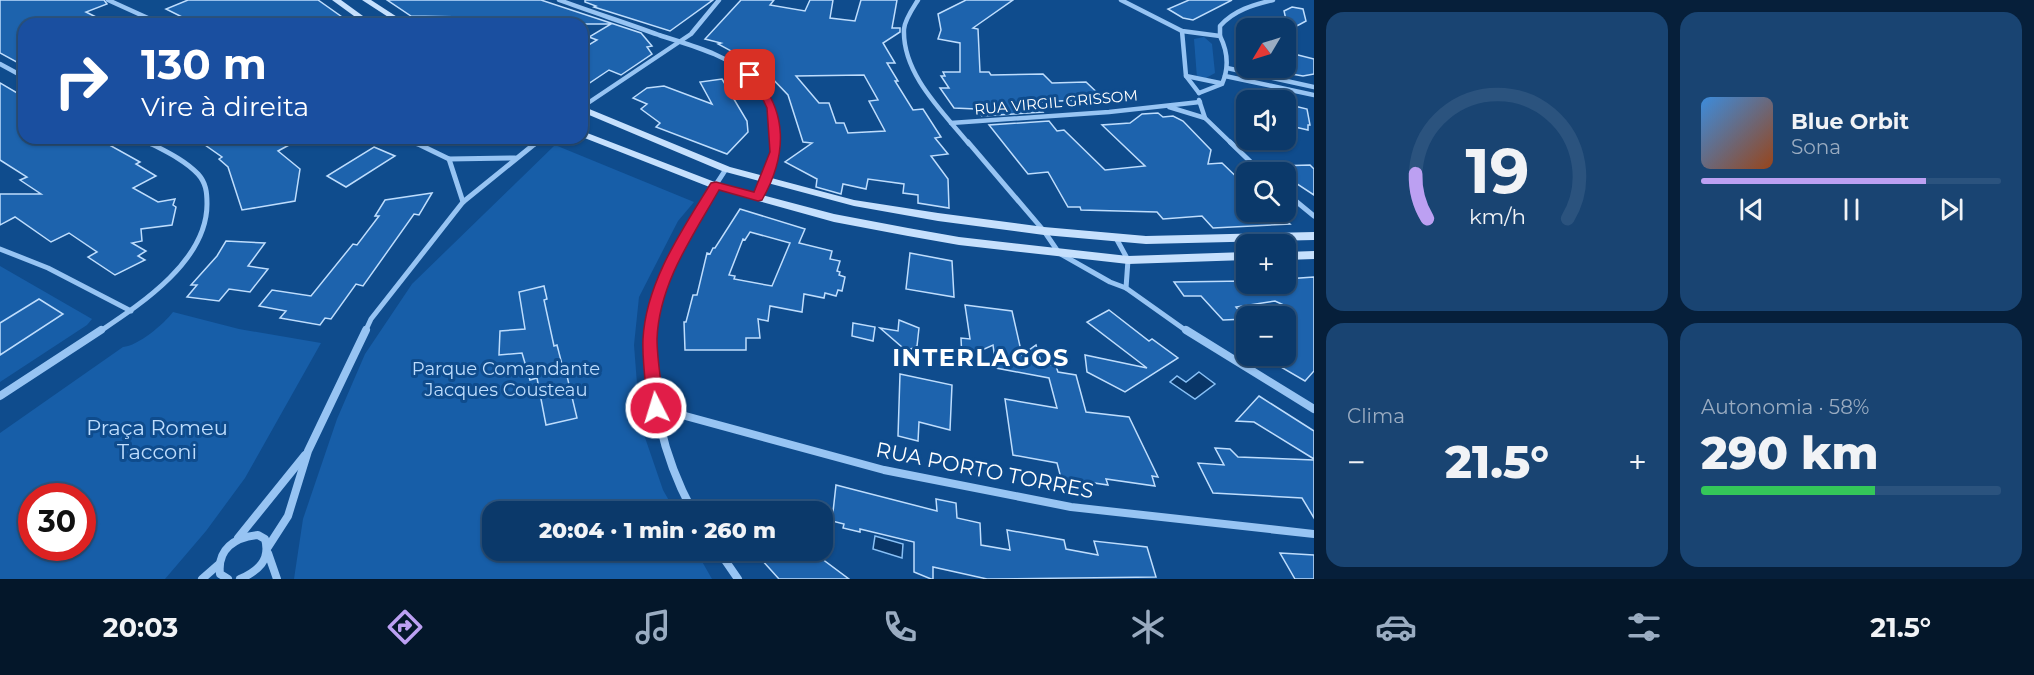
<!DOCTYPE html>
<html lang="pt">
<head>
<meta charset="utf-8">
<style>
  body { margin:0; font-family:Montserrat,sans-serif; background:#194472; color:#f1f3f6; height:100vh; display:flex; flex-direction:column; font-size:22px; white-space:nowrap }
  * { box-sizing:border-box; margin:0 }
  p { font-size:20px; color:#9aacc1 }
  .icon { flex:none; width:33px; height:33px; fill:none; stroke:currentColor; stroke-width:2; stroke-linecap:round; stroke-linejoin:round }
  .map { position:relative; flex:1; overflow:hidden }
  .drawer { display:flex; flex-direction:column; gap:12px; padding:12px; background:#061f3a; width:720px }
  .drawer>* { flex:none }
  .top-card { position:absolute; left:18px; top:18px; width:570px; height:126px; border-radius:18px; box-shadow:0 2px 4px #0004,0 0 0 2px #2b537e; background:#1a4fa0; color:#fff; overflow:hidden }
  .needle { width:39px; rotate:232deg }
  .buttons { position:absolute; left:1236px; top:18px; display:grid; gap:12px }
  .buttons a { display:grid; place-items:center; width:60px; height:60px; border-radius:12px; background:#0b396a; box-shadow:0 2px 4px #0004,0 0 0 2px #2b537e; font-size:30px }
  .speed { position:absolute; left:18px; top:483px; display:flex; gap:12px; font-size:30px; font-weight:700; text-align:center }
  .speed>* { display:grid; place-content:center; width:78px; height:78px; border-radius:50%; background:#0b396a; box-shadow:0 2px 4px #0004,0 0 0 2px #2b537e; line-height:1 }
  .speed .limit { border:9px solid #d22; background:#fff; color:#111 }
  .pin { position:absolute; display:grid; place-items:center; width:51px; height:51px; color:#fff; margin:-26px; border-radius:12px; box-shadow:0 3px 9px #0006 }
  .me { position:absolute; width:66px; margin:-33px; rotate:355deg; stroke-linejoin:round; filter:drop-shadow(0 0 4px #0008) }
  .turn { display:flex; align-items:center; gap:21px; height:126px; padding:0 24px; font-size:27px }
  .turn .icon { width:78px; height:78px; stroke-width:2.5 }
  .turn b { display:block; font-size:42px; line-height:51px }
  .big { font-size:45px; font-weight:800; line-height:1.1 }
  .drawer .tile { flex:1; display:flex; flex-direction:column; justify-content:center; gap:9px; min-width:0; padding:0 21px; border-radius:18px; background:#194472 }
  .drawer .dial { align-items:center; gap:0 }
  .dial svg { height:156px; overflow:visible; fill:none; stroke:#2b537e; stroke-width:7; stroke-linecap:round; text-anchor:middle }
  .dial text { fill:#f1f3f6; stroke:none }
  .song { display:flex; align-items:center; gap:18px }
  .cover { width:72px; height:72px; border-radius:9px; background:linear-gradient(135deg,hsl(210 70% 55%),hsl(20 70% 35%)) }
  .played { height:6px; border-radius:3px; background:linear-gradient(90deg,#bca0f2 75%,#2b537e 75%) }
  .keys { display:flex; justify-content:space-around; direction:ltr }
  .heat { display:flex; justify-content:space-between; align-items:center; font-size:33px; direction:ltr }
  .charge { height:9px; border-radius:4px; background:linear-gradient(90deg,#34c759 58%,#2b537e 0) }
  .drawer .tiles { flex:1; display:grid; gap:12px; grid-template-columns:repeat(2,1fr) }
  .trip { position:absolute; left:482px; top:501px; width:351px; height:60px; border-radius:18px; background:#0b396a; box-shadow:0 2px 4px #0004,0 0 0 2px #2b537e; font-weight:800; line-height:60px; text-align:center }
  .tab-bar { display:flex; height:96px; justify-content:space-around; align-items:center; background:#04172a; color:#9aacc1 }
  .tab-bar .icon { width:42px; height:42px }
  .tab-bar .selected { color:#bca0f2 }
  .tab-bar b { font-size:27px; color:#f1f3f6 }
  main { display:flex; flex:1; min-height:0 }
  .map>svg:first-child { display:block }
  .green { fill:#175ea8; fill-rule:evenodd }
  .water { fill:#093668; stroke:#88c0f6; stroke-width:1.5 }
  .building { fill:#1d63ad; stroke:#beddfd; stroke-width:1.5; fill-rule:evenodd }
  .lines { fill:none; stroke-linecap:round; stroke-linejoin:round }
  .street-far2 { stroke:#97c4f3; stroke-width:4.5 }
  .street-far1 { stroke:#97c4f3; stroke-width:5 }
  .street { stroke:#97c4f3; stroke-width:8 }
  .secondary { fill:#c6e0fd; fill-rule:evenodd }
  .route { fill:#e11d48; stroke:#92132f; stroke-width:1.5 }
  .labels { text-anchor:middle; dominant-baseline:central; stroke-width:6; stroke-linejoin:round; paint-order:stroke }
  .far-street-label { font-size:15px; fill:#fff; stroke:#0f4c8d }
  .park-label { font-size:18px; fill:#beddfd; stroke:#0f4c8d }
  .near-park-label { font-size:21px; fill:#beddfd; stroke:#0f4c8d }
  .near-street-label { font-size:21px; fill:#fff; stroke:#0f4c8d }
  .district-label { font-size:24px; font-weight:bold; letter-spacing:1.5px; fill:#fff; stroke:#0f4c8d }
</style>
</head>
<body>
<main>
<div class="map">
<svg width="1314" height="579" viewBox="0 0 1314 579">
  <rect width="100%" height="100%" fill="#0f4c8d"/>
  <g class="green">
    <polygon points="1204,37 1212,44 1215,73 1206,78 1197,78 1194,39"/>
    <polygon points="555,145 694,202 678,221 639,297 634,345 640,423 663,490 675,511 492,512 492,550 696,551 712,579 294,579 303,519 337,419 365,354 412,284"/>
    <polygon points="0,266 92,319 87,325 0,382"/>
    <path d="M 173,312 L 239,329 L 321,343 L 245,478 L 206,531 L 165,579 L 0,579 L 0,433 L 123,347 C 138,346 164,324 173,312 ZM 32,496 L 82,496 L 82,548 L 32,548 Z"/>
  </g>
  <g class="water">
    <polygon points="1199,372 1215,384 1195,399 1170,382 1177,376 1186,382"/>
    <polygon points="875,536 903,544 902,558 873,549"/>
  </g>
  <g class="building">
    <polygon points="0,0 104,0 107,4 86,12 98,18 83,24 24,24 24,66 0,53"/>
    <polygon points="188,0 318,0 352,24 196,24 166,9"/>
    <polygon points="387,0 541,0 641,33 652,46 647,47 652,54 621,75 609,70 582,88 582,49 597,40 589,37 611,24 450,24 467,17 411,16"/>
    <polygon points="585,0 713,0 670,31 594,7 596,6 585,2"/>
    <path d="M 741,0 L 774,0 L 770,5 L 805,11 L 810,0 L 833,0 L 830,18 L 855,21 L 861,0 L 897,0 L 892,28 L 900,28 L 900,32 L 883,43 L 895,63 L 887,63 L 898,81 L 895,81 L 913,110 L 923,109 L 941,137 L 935,138 L 948,154 L 931,156 L 948,179 L 949,208 L 918,203 L 918,195 L 903,193 L 904,184 L 868,179 L 866,189 L 843,184 L 841,194 L 816,187 L 817,179 L 785,162 L 812,143 L 803,142 L 788,95 L 767,73 L 770,72 L 718,44 L 721,43 L 705,39 ZM 864,75 L 878,100 L 869,101 L 885,131 L 848,133 L 844,123 L 836,123 L 829,103 L 819,103 L 796,76 Z"/>
    <polygon points="966,0 1013,0 973,28 978,29 980,72 989,72 991,75 1043,74 1052,83 1086,82 1104,99 1035,102 1043,112 982,116 976,109 954,108 940,88 949,88 941,76 945,76 943,72 960,72 960,43 938,39 941,30 938,14"/>
    <polygon points="1189,0 1232,0 1193,20 1183,18 1168,9"/>
    <polygon points="1292,7 1303,9 1306,21 1295,27 1287,24 1284,11"/>
    <polygon points="1286,52 1314,59 1314,74 1303,76 1286,73"/>
    <polygon points="722,79 747,121 748,132 727,154 656,127 660,123 641,109 647,104 633,98 647,88 664,86 712,104 700,82"/>
    <polygon points="0,83 24,97 24,138 97,138 140,162 136,164 156,176 133,188 158,202 175,199 173,205 176,207 172,225 141,229 142,241 132,243 146,251 138,256 145,260 115,275 88,257 97,252 69,233 51,242 15,217 0,225 0,194 41,194 20,180 27,177 0,160"/>
    <polygon points="1286,104 1307,109 1310,125 1308,125 1308,130 1286,125"/>
    <polygon points="1158,113 1163,117 1173,116 1183,121 1211,150 1208,164 1222,163 1246,186 1246,212 1277,212 1290,224 1213,228 1202,216 1163,219 1157,212 1081,210 1080,207 1068,207 1048,172 1028,174 989,125 1049,121 1057,131 1064,130 1105,170 1145,166 1102,125 1130,123 1142,114"/>
    <polygon points="195,138 302,138 278,151 300,169 295,201 242,210 228,167 219,159 222,157"/>
    <polygon points="374,147 395,156 346,187 327,176"/>
    <polygon points="1310,165 1314,169 1314,195 1294,182 1277,166"/>
    <polygon points="432,193 419,215 414,214 363,286 356,284 331,319 325,318 320,325 280,318 286,311 259,306 272,290 311,296 353,244 357,245 379,216 375,216 385,200"/>
    <path d="M 740,209 L 805,229 L 799,243 L 832,251 L 830,259 L 840,261 L 837,271 L 840,272 L 839,275 L 845,277 L 842,291 L 838,290 L 836,296 L 825,293 L 824,298 L 804,294 L 802,312 L 770,306 L 768,321 L 758,319 L 760,338 L 746,338 L 746,350 L 685,350 L 684,322 L 686,322 L 693,295 L 697,295 L 707,253 L 710,254 L 713,248 L 715,248 ZM 750,232 L 790,243 L 772,286 L 734,279 L 735,276 L 729,275 L 743,239 L 745,240 Z"/>
    <polygon points="226,241 265,243 248,266 268,269 250,292 229,289 219,301 187,297 197,285 191,285 217,256"/>
    <polygon points="910,253 952,261 954,297 906,289"/>
    <polygon points="1314,277 1314,371 1305,381 1262,356 1286,356 1286,306 1275,301 1236,307 1246,319 1223,320 1201,296 1184,296 1174,282 1246,281 1246,284 1286,284 1286,279"/>
    <polygon points="544,286 547,299 544,300 554,346 557,345 565,376 567,376 577,418 546,425 537,378 530,380 522,353 499,355 500,331 525,329 519,292"/>
    <polygon points="39,299 63,314 0,355 0,323"/>
    <polygon points="965,305 1012,311 1022,355 1036,345 1041,362 1056,366 1058,372 1076,375 1086,412 1129,417 1158,477 1152,476 1155,486 1106,479 1108,485 1061,478 1057,463 1013,455 1005,399 1057,408 1049,378 996,368 993,345 962,359 961,338 970,339"/>
    <polygon points="1109,310 1149,341 1152,339 1178,358 1125,392 1087,372 1085,355 1147,368 1087,322"/>
    <polygon points="899,320 919,328 917,346 911,349 902,347 880,328 898,331"/>
    <polygon points="853,323 875,327 873,341 852,336"/>
    <polygon points="900,374 952,385 950,430 919,422 918,441 898,436"/>
    <polygon points="1259,396 1314,431 1314,459 1254,422 1236,421"/>
    <polygon points="1215,448 1230,449 1238,457 1314,460 1314,518 1302,498 1213,493 1198,463 1224,465"/>
    <polygon points="836,485 937,511 936,499 956,503 957,518 980,523 981,545 1010,550 1007,530 1064,540 1066,549 1098,555 1094,541 1147,547 1156,577 987,579 933,567 933,579 931,579 914,572 914,542 860,529 860,532 843,528 844,524 832,521"/>
    <polygon points="753,550 810,550 849,579 779,579"/>
    <polygon points="1280,553 1314,555 1314,579 1295,579"/>
  </g>
  <g class="lines">
    <g class="street-far2">
      <polyline points="108,0 161,24"/>
      <path d="M 559,0 C 592,12 626,23 659,35 C 689,45 727,54 750,77 C 768,95 775,119 774,144"/>
      <path d="M 918,0 C 913,8 905,19 904,29 C 902,74 943,112 969,144"/>
      <path d="M 1121,0 L 1182,31 L 1220,36 C 1228,52 1229,68 1222,84 L 1199,93"/>
      <polyline points="1182,31 1186,76 1199,93"/>
      <path d="M 1220,36 L 1220,26 C 1234,10 1253,5 1273,0"/>
      <polyline points="0,64 24,77"/>
      <polyline points="1227,68 1314,87"/>
      <polyline points="1186,76 1220,83"/>
      <polyline points="1225,76 1314,95"/>
      <polyline points="1199,100 1205,118 1232,144"/>
      <polyline points="582,107 691,34 719,0"/>
      <polyline points="1169,107 1205,118"/>
      <polyline points="582,113 582,116"/>
      <polyline points="951,123 1109,112 1200,102"/>
      <polyline points="140,138 151,144"/>
      <polyline points="405,138 417,144"/>
      <polyline points="535,144 543,138"/>
    </g>
    <g class="street-far1">
      <polyline points="414,142 449,159 515,158"/>
      <polyline points="968,142 1044,231 1059,253 1110,282 1126,288 1188,332"/>
      <polyline points="1230,142 1261,172"/>
      <polyline points="449,159 463,202"/>
      <polyline points="1286,193 1314,216"/>
      <polyline points="758,197 769,172 775,142"/>
      <polyline points="1116,238 1128,260 1126,288"/>
      <polyline points="0,249 48,268 131,311"/>
      <path d="M 99,332 C 141,304 207,261 207,204 C 207,192 206,183 198,174 C 185,160 165,151 148,142"/>
      <polyline points="365,332 371,319 463,202 537,142"/>
      <path d="M 652,332 C 656,271 694,219 726,169"/>
    </g>
    <g class="street">
      <path d="M 652,330 C 648,393 663,457 693,512"/>
      <polyline points="1186,330 1314,409"/>
      <polyline points="0,396 101,330"/>
      <polyline points="656,408 884,470 1071,507 1314,534"/>
      <polyline points="238,538 305,455"/>
      <polyline points="268,547 288,516 308,451 366,330"/>
      <polyline points="718,550 738,579"/>
      <polyline points="268,553 277,579"/>
      <polyline points="202,579 218,565"/>
      <path d="M 228,579 L 220,574 C 217,549 235,537 258,535 L 265,539 C 271,560 258,571 240,579"/>
    </g>
    <g class="secondary">
      <polygon points="332,0 341,0 374,24 365,24"/>
      <polygon points="362,0 371,0 408,24 399,24"/>
      <polygon points="582,106 730,167 854,200 938,213 1044,227 1146,236 1314,232 1314,240 1146,244 1044,235 938,221 854,206 722,171 582,112"/>
      <polygon points="582,131 720,184 834,214 908,228 959,237 1128,256 1246,252 1246,260 1128,264 959,245 908,236 834,222 712,188 582,137"/>
      <polygon points="1314,251 1314,259 1286,260 1286,252"/>
    </g>
  </g>
  <path class="route" d="M 746,73 L 753,73 C 789,111 787,156 762,200 L 758,201 L 719,190 C 692,237 659,284 657,339 C 657,361 662,386 664,408 L 662,413 L 656,415 L 651,413 L 648,408 C 646,386 642,361 643,339 C 646,282 682,230 711,183 L 716,182 L 754,192 L 770,152 L 767,108 L 759,91 L 745,75 Z"/>
  <g class="labels">
    <g class="far-street-label">
      <text transform="translate(1056 102) rotate(-5)">RUA VIRGIL GRISSOM</text>
    </g>
    <g class="park-label">
      <text x="506" y="369">Parque Comandante<tspan x="506" dy="21">Jacques Cousteau</tspan></text>
    </g>
    <g class="near-park-label">
      <text x="157" y="427">Praça Romeu<tspan x="157" dy="24">Tacconi</tspan></text>
    </g>
    <g class="near-street-label">
      <text transform="translate(985 470) rotate(11)">RUA PORTO TORRES</text>
    </g>
    <g class="district-label">
      <text x="981" y="357">INTERLAGOS</text>
    </g>
  </g>
</svg>
<div class="buttons">
<a><svg class="needle" viewBox="-14 -14 28 28"><path d="M0-13l5 13h-10z" fill="#e53935"/><path d="M0 13l5-13h-10z" fill="#9aacc1"/></svg></a>
<a><svg class="icon" aria-label="sound" viewBox="0 0 24 24"><path d="M4 9h4l5-4v14l-5-4H4zM17 9q2 3 0 6"/></svg></a>
<a><svg class="icon" aria-label="search" viewBox="0 0 24 24"><circle cx="10" cy="10" r="6"/><path d="M15 15l6 6"/></svg></a>
<a>+</a>
<a>−</a>
</div>
<div class="speed"><div class="limit">30</div></div>
<div class="pin" style="left:750px;top:75px;background:#d93025"><svg class="icon" aria-label="arrive" viewBox="0 0 24 24"><path d="M6 21V4h12l-3 4 3 4H6"/></svg></div>
<svg class="me" style="left:656px;top:408px" viewBox="-20 -20 40 40"><circle r="17" fill="#e11d48" stroke="#fff" stroke-width="3"/><path d="M0-11L8 9 0 5-8 9z" fill="#fff"/></svg>
<div class="trip">20:04 · 1 min · 260 m</div>
<div class="top-card">
<div class="turn"><svg class="icon" aria-label="right" viewBox="0 0 24 24"><path d="M7 20v-9h11M14 6l5 5-5 5"/></svg><div><b>130 m</b>Vire à direita</div></div>
</div>
</div>
<section class="drawer">
<div class="tiles">
<div class="tile dial"><svg viewBox="0 0 100 80">
<path d="M14 69A42 42 0 1 1 86 69"/>
<path d="M14 69A42 42 0 0 1 8 46" stroke="#bca0f2"/>
<text x="50" y="56" font-size="32" font-weight="700">19</text>
<text x="50" y="72" font-size="11">km/h</text>
</svg></div>
<div class="tile">
<div class="song"><i class="cover"></i><div><b>Blue Orbit</b><p>Sona</p></div></div>
<div class="played"></div>
<div class="keys"><svg class="icon" aria-label="previous" viewBox="0 0 24 24"><path d="M18 5L8 12l10 7zM5 5v14"/></svg><svg class="icon" aria-label="pause" viewBox="0 0 24 24"><path d="M8 5v14M16 5v14"/></svg><svg class="icon" aria-label="next" viewBox="0 0 24 24"><path d="M6 5l10 7-10 7zM19 5v14"/></svg></div>
</div>
<div class="tile"><p>Clima</p>
<div class="heat"><a>−</a><b class="big">21.5°</b><a>+</a></div>
</div>
<div class="tile"><p>Autonomia · 58%</p><b class="big">290 km</b><div class="charge"></div></div>
</div>
</section>
</main>
<nav class="tab-bar">
<b>20:03</b>
<svg class="icon selected" aria-label="directions" viewBox="0 0 24 24"><path d="M12 3l9 9-9 9-9-9zM9 14v-3h6M13 9l2 2-2 2"/></svg>
<svg class="icon" aria-label="music" viewBox="0 0 24 24"><path d="M9 18V5l10-2v13"/><circle cx="6" cy="18" r="3"/><circle cx="16" cy="16" r="3"/></svg>
<svg class="icon" aria-label="phone" viewBox="0 0 24 24"><path d="M5 4h4l2 5-3 2q2 4 5 5l2-3 5 2v4C11 20 4 13 5 4z"/></svg>
<svg class="icon" aria-label="climate" viewBox="0 0 24 24"><path d="M12 3v18M4 7l16 10M4 17L20 7"/></svg>
<svg class="icon" aria-label="car" viewBox="0 0 24 24"><path d="M5 17H2v-5l4-1 3-4h7l3 4 3 1v5h-3M9 17h6M6 11h13"/><circle cx="7" cy="17" r="2"/><circle cx="17" cy="17" r="2"/></svg>
<svg class="icon" aria-label="filters" viewBox="0 0 24 24"><path d="M4 7h16M4 17h16"/><circle cx="9" cy="7" r="2"/><circle cx="15" cy="17" r="2"/></svg>
<b>21.5°</b>
</nav>
</body>
</html>
